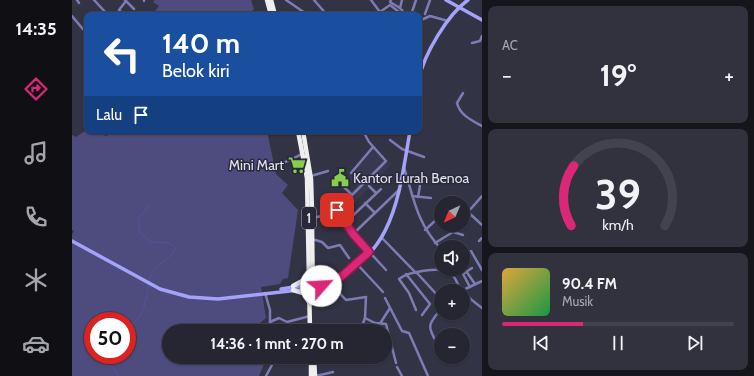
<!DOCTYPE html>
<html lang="id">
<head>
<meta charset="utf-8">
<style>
  body { margin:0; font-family:Cabin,sans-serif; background:#32323f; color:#f1f3f6; height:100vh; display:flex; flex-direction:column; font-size:15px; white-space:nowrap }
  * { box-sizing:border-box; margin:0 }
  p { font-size:13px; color:#a4a5ac }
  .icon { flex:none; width:22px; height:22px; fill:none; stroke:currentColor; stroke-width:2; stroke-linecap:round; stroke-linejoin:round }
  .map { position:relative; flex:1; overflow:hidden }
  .drawer { display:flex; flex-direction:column; gap:6px; padding:6px; background:#15151c; width:272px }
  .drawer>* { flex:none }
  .banner { position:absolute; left:12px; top:12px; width:338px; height:122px; border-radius:8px; box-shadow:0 1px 3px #0004,0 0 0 1px #42434e; background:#1a4fa0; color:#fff; overflow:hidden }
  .needle { width:26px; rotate:224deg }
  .controls { position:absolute; left:362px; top:196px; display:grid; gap:8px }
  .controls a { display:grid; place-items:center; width:36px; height:36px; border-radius:50%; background:#262633; box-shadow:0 1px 3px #0004,0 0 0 1px #42434e; font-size:20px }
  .speed { position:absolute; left:12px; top:312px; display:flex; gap:8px; font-size:20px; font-weight:700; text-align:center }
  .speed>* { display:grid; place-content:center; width:52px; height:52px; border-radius:50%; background:#262633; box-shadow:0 1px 3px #0004,0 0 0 1px #42434e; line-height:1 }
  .speed .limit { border:6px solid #d22; background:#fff; color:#111 }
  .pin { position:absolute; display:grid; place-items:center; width:34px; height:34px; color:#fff; margin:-17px; border-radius:8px; box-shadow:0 2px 6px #0006 }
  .me { position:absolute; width:44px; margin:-22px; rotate:64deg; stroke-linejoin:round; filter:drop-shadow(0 0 3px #0008) }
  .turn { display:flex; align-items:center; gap:14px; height:84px; padding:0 12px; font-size:18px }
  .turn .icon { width:52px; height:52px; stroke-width:2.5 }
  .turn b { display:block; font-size:28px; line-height:34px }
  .then { display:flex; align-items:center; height:38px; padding:0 12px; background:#0003; gap:8px; font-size:15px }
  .big { font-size:30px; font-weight:800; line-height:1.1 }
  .drawer .widget { flex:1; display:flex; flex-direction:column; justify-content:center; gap:6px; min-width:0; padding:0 14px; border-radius:8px; background:#32323f }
  .drawer .dial { align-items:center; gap:0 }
  .dial svg { height:104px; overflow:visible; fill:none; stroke:#42434e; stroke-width:7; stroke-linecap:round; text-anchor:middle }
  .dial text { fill:#f1f3f6; stroke:none }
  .song { display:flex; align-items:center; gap:12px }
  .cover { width:48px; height:48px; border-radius:6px; background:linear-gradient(135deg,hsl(40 70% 55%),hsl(140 70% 35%)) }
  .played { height:4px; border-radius:2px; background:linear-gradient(90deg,#db2777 35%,#42434e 35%) }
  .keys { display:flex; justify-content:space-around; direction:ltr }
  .heat { display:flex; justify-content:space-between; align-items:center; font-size:22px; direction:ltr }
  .trip { position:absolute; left:90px; top:324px; width:230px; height:40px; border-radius:20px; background:#262633; box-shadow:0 1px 3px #0004,0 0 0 1px #42434e; font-weight:800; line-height:40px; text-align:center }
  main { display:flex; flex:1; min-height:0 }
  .tab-bar { display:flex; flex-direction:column; width:72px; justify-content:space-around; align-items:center; background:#0f0f14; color:#a4a5ac }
  .tab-bar .icon { width:28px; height:28px }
  .tab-bar .selected { color:#db2777 }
  .tab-bar b { font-size:18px; color:#f1f3f6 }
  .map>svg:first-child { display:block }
  .built { fill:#383850 }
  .green { fill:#4e4c7f; fill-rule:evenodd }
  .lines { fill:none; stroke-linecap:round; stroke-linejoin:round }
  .stream { stroke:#56509d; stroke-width:1 }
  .street { stroke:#7d7cb2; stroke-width:2.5 }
  .secondary { stroke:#a5a3f9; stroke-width:3.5 }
  .highway { stroke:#efefef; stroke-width:4.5 }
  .route-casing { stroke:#8e194d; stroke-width:10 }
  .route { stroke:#db2777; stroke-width:7 }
  .labels { text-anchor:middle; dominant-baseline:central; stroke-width:3; stroke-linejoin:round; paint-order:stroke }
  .shield { fill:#29293a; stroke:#aaaab7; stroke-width:1 }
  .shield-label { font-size:13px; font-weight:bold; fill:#e1e1ed }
  .poi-label { font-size:14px; fill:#e1e1ed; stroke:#29293a; text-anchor:end }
</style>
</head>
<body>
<main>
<nav class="tab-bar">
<b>14:35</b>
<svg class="icon selected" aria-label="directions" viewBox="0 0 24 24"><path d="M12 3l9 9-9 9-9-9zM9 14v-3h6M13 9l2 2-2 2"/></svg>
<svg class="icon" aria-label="music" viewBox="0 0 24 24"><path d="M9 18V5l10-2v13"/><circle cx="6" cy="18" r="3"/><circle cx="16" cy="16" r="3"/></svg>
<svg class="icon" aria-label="phone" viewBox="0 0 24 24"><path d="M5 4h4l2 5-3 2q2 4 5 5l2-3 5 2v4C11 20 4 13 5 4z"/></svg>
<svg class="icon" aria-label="climate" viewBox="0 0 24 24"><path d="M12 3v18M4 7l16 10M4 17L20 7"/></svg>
<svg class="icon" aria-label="car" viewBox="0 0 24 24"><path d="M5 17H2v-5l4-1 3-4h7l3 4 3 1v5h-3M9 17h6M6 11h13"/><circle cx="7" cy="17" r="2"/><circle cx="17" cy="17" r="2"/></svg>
</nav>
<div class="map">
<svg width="410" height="376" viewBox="0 0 410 376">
  <rect width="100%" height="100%" fill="#323344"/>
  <polygon class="built" points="302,147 320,164 271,215 264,207 285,186 276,177"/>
  <g class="green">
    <polygon points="83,0 179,0 182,9 176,15 80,15 87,6 81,2"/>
    <path d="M 13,131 L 21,131 L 34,136 L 44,131 L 195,131 L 204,174 L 216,185 L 210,193 L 226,210 L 216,278 L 211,279 L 208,284 L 189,287 L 194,318 L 188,323 L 187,331 L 97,331 L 97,357 L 195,357 L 187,376 L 0,376 L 0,235 L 2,231 L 0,230 L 0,135 L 4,137 ZM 21,321 L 55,321 L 55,355 L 21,355 Z"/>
  </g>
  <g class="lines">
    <g class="stream">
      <path d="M 76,206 L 66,220 L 68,232 L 78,242 L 98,243 L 103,248 C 99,262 81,261 77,282"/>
      <path d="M 55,328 C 72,318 73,303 77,285"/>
      <polyline points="31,355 47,376"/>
    </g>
    <g class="street">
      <polyline points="5,0 7,3"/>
      <polyline points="22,0 36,15"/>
      <polyline points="53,0 62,9"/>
      <polyline points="72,0 72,1"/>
      <polyline points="214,0 236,15"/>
      <polyline points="242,0 255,15"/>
      <polyline points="299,0 308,12 318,5 331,15"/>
      <polyline points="319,0 318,2 328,8 334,15"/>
      <polyline points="328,8 330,0"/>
      <polyline points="353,14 358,0"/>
      <polyline points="52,15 47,10 54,1"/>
      <polyline points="339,15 344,0"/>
      <polyline points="0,16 15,34"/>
      <polyline points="347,21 358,16 376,21"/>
      <polyline points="400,43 408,41 410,36"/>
      <path d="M 391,93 L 385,103 C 388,115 399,120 410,126"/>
      <polyline points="318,140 330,149 352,157"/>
      <path d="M 208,166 C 215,159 223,159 231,153"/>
      <path d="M 332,167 C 342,200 345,223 369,249"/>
      <polyline points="279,173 301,147"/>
      <polyline points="239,176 256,171"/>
      <polyline points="266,181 280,195"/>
      <polyline points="297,186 304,193"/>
      <polyline points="340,196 359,198"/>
      <polyline points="346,197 348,186"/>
      <polyline points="293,203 303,213"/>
      <polyline points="265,210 281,234 314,270"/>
      <polyline points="396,212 410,225"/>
      <polyline points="240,218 260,214 265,210 314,161 297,142 291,131"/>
      <polyline points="273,223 309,189"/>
      <polyline points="391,224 396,212 410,196"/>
      <polyline points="353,230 364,220 369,219"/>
      <polyline points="281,234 328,189"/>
      <polyline points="310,238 344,273"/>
      <polyline points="240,239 250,242 256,248 268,245 277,258"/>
      <polyline points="407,241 410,238"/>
      <polyline points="363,243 381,232 391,235"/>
      <polyline points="399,251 410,270"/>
      <polyline points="285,264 311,292"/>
      <polyline points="394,271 403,284"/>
      <polyline points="345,273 367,297"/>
      <polyline points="334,274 358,304 350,315"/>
      <polyline points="258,283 274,300 294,297 293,318 288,331"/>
      <polyline points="398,287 391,274 400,268"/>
      <polyline points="383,291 386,287"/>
      <polyline points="389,291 410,281"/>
      <polyline points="193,293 198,310 198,331"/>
      <polyline points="391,293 410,308"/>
      <polyline points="313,298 330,331 337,333 356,376"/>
      <polyline points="391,308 398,298"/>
      <path d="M 369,309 C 357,324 354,325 365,343 L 369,341"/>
      <path d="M 344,310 L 337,293 L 327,279 C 335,272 368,266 378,273 C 385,278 385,284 389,291"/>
      <polyline points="293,318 303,323 314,324 324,363"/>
      <polyline points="384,319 388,313"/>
      <polyline points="198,322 207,318 215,322 238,316"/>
      <polyline points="309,322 318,308"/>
      <polyline points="377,335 381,332"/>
      <polyline points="201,363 227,357"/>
      <polyline points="325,367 330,376"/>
      <polyline points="194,376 201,363 201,357"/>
      <polyline points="244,376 261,372"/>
    </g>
    <g class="secondary">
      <polyline points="374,0 410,20"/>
      <path d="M 347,79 C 352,54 376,14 396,0"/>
      <path d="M 0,241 L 88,289 L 117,297 L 146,299 L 245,288 C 322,259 326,201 338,131"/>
      <polyline points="209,289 241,284 249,286"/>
    </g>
    <g class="highway">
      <polyline points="195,0 199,15"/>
      <polyline points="199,0 203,15"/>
      <polyline points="226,131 235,178 238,331"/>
      <polyline points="231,131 239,179 240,211"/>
      <polyline points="240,223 241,303"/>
      <polyline points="221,286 230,281 236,273"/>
      <polyline points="221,290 231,293 237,302"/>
      <polyline points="239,357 239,376"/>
      <polyline points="242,357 243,376"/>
    </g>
  </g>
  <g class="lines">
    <g class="route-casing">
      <polyline id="route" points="249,286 270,276 297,252 281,234 265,210"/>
    </g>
    <use href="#route" class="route"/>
  </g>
  <defs>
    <g id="supermarket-bare" transform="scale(1.38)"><path d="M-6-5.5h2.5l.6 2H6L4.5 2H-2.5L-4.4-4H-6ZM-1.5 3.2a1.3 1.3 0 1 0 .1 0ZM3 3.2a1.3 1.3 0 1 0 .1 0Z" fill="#85cf4d" stroke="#29293a" stroke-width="2.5" paint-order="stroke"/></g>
    <g id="civic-bare" transform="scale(1.38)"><path d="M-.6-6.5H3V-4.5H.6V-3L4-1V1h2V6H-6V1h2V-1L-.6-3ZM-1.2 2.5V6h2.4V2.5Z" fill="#85cf4d" stroke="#29293a" stroke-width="2.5" paint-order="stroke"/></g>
  </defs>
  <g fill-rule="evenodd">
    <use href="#supermarket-bare" x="225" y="165"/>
    <use href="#civic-bare" x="268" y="178"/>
  </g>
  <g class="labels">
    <rect class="shield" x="230" y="207" width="14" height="22" rx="3"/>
    <g class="shield-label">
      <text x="237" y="218">1</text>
    </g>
    <g class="poi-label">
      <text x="212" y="165">Mini Mart</text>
      <text x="281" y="178" text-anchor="start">Kantor Lurah Benoa</text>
    </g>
  </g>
</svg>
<div class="controls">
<a><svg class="needle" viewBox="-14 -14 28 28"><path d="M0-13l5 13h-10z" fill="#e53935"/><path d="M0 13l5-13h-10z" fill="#a4a5ac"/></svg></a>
<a><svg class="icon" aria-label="sound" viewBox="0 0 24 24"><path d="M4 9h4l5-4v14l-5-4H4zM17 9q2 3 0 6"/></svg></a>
<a>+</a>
<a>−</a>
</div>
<div class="speed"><div class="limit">50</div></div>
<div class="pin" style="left:265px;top:210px;background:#d93025"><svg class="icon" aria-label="arrive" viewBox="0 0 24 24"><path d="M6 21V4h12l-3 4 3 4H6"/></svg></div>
<svg class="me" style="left:249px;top:286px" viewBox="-20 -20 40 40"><circle r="19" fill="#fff"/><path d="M0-13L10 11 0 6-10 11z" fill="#db2777"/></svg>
<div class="trip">14:36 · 1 mnt · 270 m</div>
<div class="banner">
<div class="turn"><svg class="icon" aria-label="left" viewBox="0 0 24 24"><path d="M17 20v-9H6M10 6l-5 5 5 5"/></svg><div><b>140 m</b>Belok kiri</div></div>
<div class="then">Lalu<svg class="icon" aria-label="arrive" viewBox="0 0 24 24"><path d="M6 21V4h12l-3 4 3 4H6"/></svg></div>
</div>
</div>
<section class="drawer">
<div class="widget"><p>AC</p>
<div class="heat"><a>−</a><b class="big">19°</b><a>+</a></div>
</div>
<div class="widget dial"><svg viewBox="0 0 100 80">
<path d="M14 69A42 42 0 1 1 86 69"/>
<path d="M14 69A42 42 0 0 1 16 23" stroke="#db2777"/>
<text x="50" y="56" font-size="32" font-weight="700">39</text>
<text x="50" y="72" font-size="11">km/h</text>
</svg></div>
<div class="widget">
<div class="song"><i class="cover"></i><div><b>90.4 FM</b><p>Musik</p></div></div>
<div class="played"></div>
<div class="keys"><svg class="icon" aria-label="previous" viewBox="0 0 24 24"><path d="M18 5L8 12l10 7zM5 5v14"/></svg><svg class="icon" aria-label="pause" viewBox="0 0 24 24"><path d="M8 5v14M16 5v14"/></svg><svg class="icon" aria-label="next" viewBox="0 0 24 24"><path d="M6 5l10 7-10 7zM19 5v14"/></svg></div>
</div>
</section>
</main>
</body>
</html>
